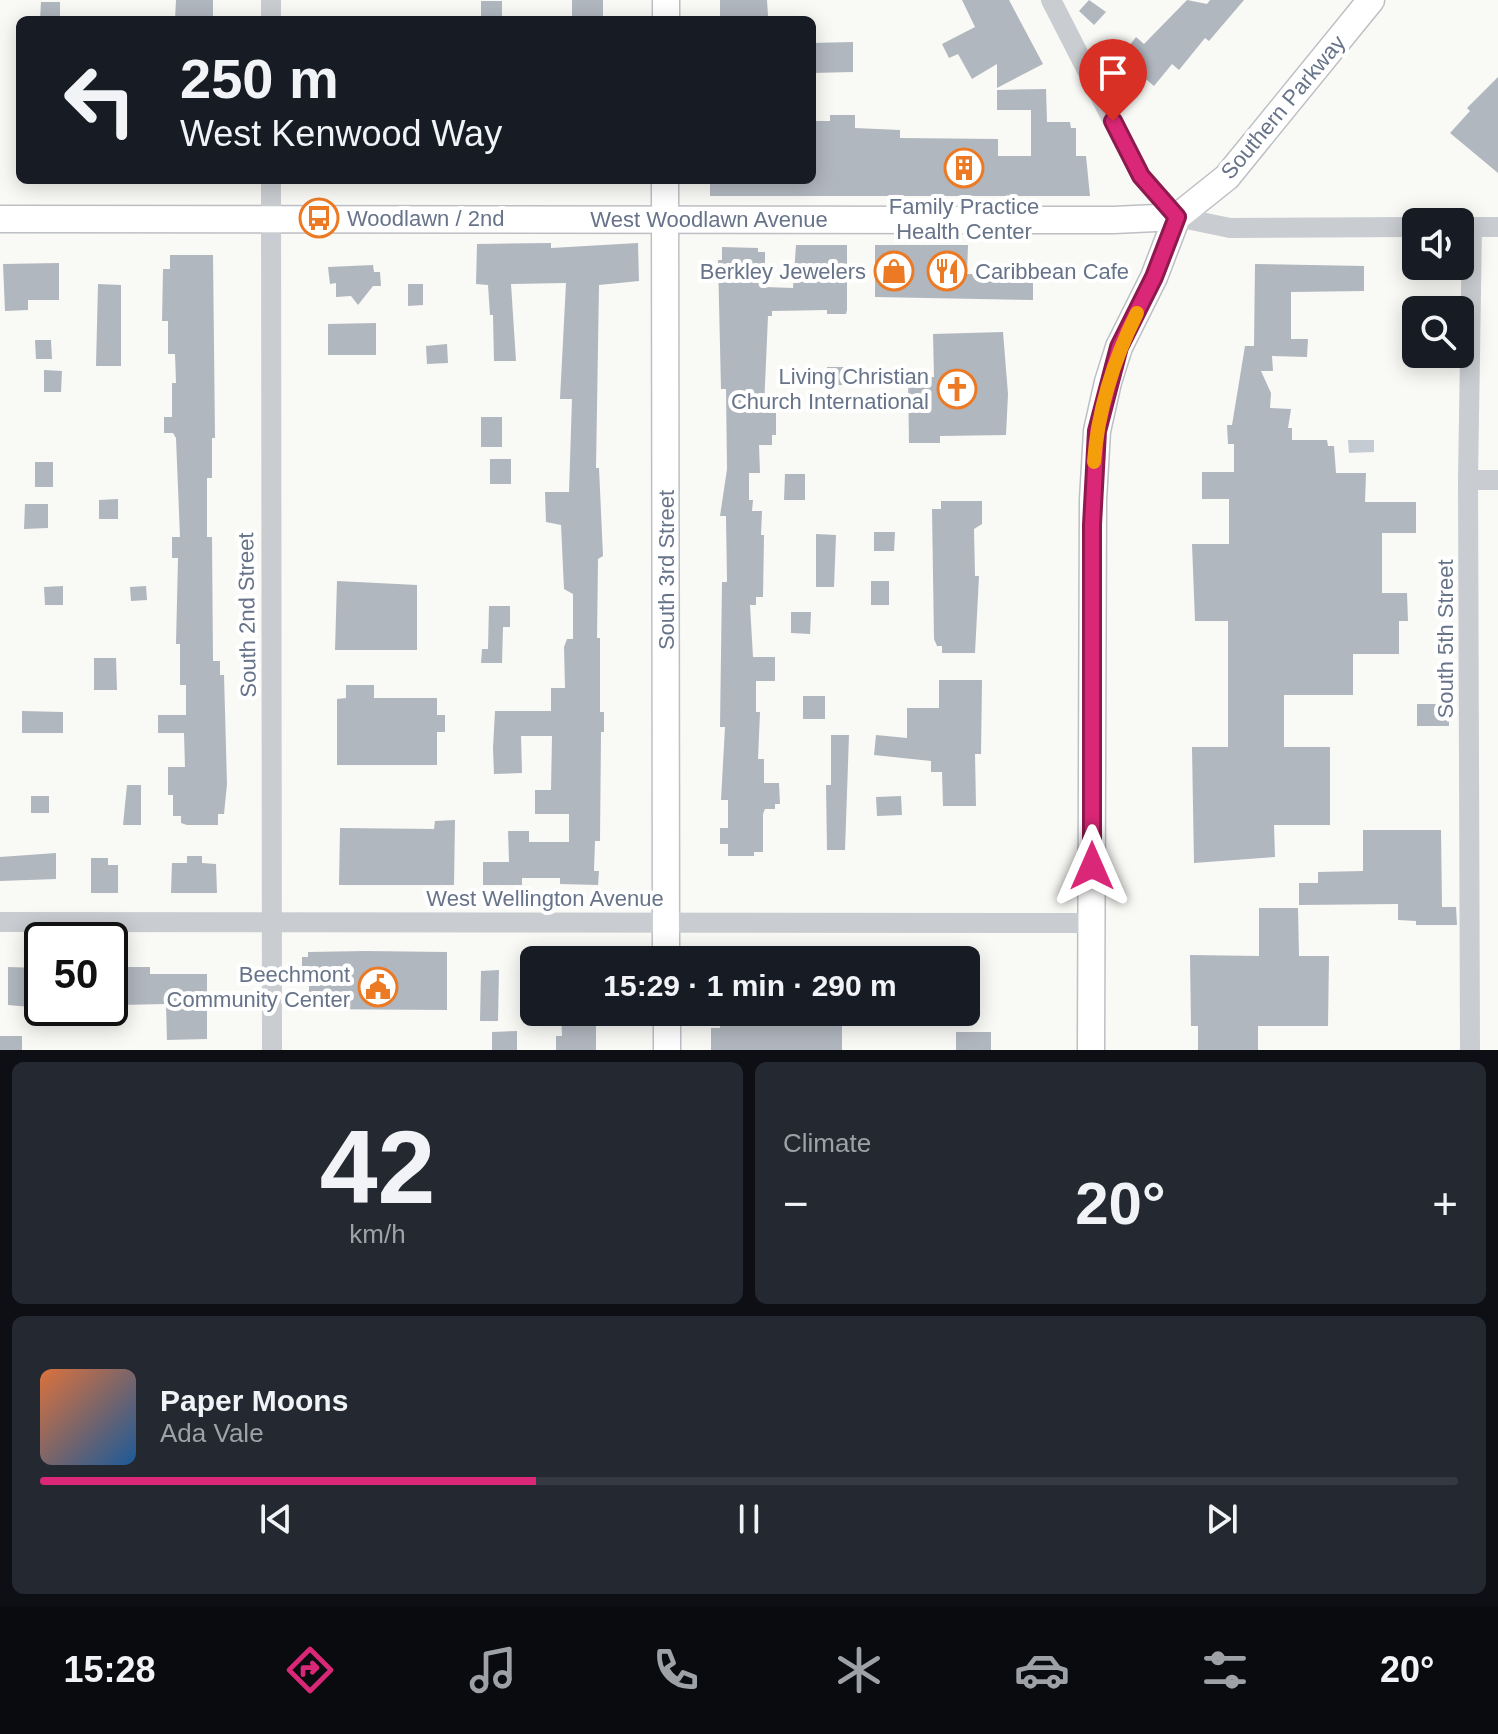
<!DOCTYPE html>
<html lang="en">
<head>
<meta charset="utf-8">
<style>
  body { margin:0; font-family:Arial,sans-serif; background:#242831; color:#f1f3f6; height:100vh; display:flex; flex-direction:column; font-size:30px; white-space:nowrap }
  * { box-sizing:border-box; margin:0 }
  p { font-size:26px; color:#9ea1a6 }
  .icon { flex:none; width:44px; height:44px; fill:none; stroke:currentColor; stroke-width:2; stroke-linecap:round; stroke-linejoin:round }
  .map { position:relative; height:1050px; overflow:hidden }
  .side { display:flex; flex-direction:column; gap:12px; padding:12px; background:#0d0f14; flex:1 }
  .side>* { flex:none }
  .banner { position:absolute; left:16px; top:16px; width:800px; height:168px; border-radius:12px; box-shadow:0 4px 20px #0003; background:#171b24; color:#f1f3f6; overflow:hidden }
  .controls { position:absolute; left:1402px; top:208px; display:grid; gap:16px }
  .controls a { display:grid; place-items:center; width:72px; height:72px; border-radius:12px; background:#171b24; box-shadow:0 4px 20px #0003; font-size:40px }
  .speed { position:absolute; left:24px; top:922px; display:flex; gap:16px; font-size:40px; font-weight:700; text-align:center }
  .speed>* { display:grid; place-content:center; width:104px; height:104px; border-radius:50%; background:#171b24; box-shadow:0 4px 20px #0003; line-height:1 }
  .speed .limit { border:4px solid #111; border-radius:12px; background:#fff; color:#111 }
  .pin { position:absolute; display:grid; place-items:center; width:68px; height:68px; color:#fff; margin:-82px -34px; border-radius:50% 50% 50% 0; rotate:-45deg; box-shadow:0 0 8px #0007 }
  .pin .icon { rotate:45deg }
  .me { position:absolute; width:88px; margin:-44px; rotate:0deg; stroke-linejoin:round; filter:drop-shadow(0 0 6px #0008) }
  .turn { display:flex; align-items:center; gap:28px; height:168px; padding:0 32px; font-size:36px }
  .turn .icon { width:104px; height:104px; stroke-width:2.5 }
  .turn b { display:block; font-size:56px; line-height:68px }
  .big { font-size:60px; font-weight:700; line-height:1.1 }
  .side .tile { flex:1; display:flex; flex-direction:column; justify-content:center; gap:12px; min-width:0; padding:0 28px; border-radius:12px; background:#242831 }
  .side .dial { align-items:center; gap:0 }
  .dial b { font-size:104px; line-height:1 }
  .song { display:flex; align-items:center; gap:24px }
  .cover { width:96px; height:96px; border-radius:12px; background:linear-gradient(135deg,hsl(20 70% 55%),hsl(210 70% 35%)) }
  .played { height:8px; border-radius:4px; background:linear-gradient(90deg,#db2777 35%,#363941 35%) }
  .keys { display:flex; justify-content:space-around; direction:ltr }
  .heat { display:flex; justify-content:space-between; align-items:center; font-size:44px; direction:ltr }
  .side .tiles { flex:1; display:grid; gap:12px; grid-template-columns:1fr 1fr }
  .tile:last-child { grid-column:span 2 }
  .trip { position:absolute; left:520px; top:946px; width:460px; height:80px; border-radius:12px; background:#171b24; box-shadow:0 4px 20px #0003; font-weight:700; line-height:80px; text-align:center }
  .menu { display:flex; height:128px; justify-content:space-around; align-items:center; background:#090b0e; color:#9ea1a6 }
  .menu .icon { width:56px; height:56px }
  .menu .on { color:#db2777 }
  .menu b { font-size:36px; color:#f1f3f6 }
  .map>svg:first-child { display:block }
  .water { fill:#c4cbd2 }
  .building { fill:#b1b7bf }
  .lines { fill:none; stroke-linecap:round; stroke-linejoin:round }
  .major-casing { stroke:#bcbfc4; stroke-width:29 }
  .minor { stroke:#c9ccd0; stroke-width:20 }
  .major { stroke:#fff; stroke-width:26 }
  .route-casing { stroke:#8e194d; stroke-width:20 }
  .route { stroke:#db2777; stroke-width:14 }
  .slow { stroke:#f59e0b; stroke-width:14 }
  .labels { text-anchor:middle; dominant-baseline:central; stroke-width:8; stroke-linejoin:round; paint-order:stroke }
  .street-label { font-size:22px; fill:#677389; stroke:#fff }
  .poi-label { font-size:22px; fill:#677389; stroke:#fff; text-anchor:end }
</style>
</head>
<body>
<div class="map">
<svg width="1498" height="1050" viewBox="0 0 1498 1050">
  <rect width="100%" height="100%" fill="#f9f9f6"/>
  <polygon class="water" points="1348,440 1374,440 1374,452 1349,453"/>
  <g class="building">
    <polygon points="176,0 213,0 213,20 175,20"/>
    <rect x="572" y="0" width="31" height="20"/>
    <polygon points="720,0 767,0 768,16 720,20"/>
    <polygon points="962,0 1009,0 1043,64 997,88 997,64 972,79 958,54 949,58 942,44 975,27"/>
    <polygon points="1089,0 1106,12 1094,25 1079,11"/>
    <polygon points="1187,0 1207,4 1210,0 1244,0 1209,41 1205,38 1179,70 1172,64 1154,86 1132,67 1123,77 1112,68 1136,37 1144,44"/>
    <rect x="481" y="1" width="21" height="19"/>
    <polygon points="41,2 60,2 60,20 40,20"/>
    <polygon points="853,42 853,72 812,73 812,43"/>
    <polygon points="1498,77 1498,173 1450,133 1470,111 1467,108"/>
    <polygon points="1046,89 1047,122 1070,122 1071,128 1076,128 1076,156 1086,156 1090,196 710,196 710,180 812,180 812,121 830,121 830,115 855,115 855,128 900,130 900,138 998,139 998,156 1031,156 1031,110 997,110 997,90"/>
    <polygon points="551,243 551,248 638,243 639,281 599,285 596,468 599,468 603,556 598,559 597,638 600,638 600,712 604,712 604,732 601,732 600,841 595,841 594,871 599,871 598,885 560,884 560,878 522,878 522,885 483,885 483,862 509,862 508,831 529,831 529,842 569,842 569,814 535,814 535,790 551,790 552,736 521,736 522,773 494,774 493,748 495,711 551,711 551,688 565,688 564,647 567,639 573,639 573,594 564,589 561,525 546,522 545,492 569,492 572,399 560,399 566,283 511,284 516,361 494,361 493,315 490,315 488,285 476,284 477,244"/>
    <polygon points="796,245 847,245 847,310 846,314 827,314 827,310 772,311 772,316 768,316 764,407 776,408 776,435 772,435 772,445 759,445 760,473 749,473 749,500 753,500 752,511 762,511 761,535 764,535 763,597 756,597 756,605 750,605 753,657 775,657 775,681 756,681 756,712 760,712 758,759 764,759 764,783 779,783 780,804 775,804 775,809 765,809 763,814 763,852 754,852 754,856 728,856 728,844 720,844 720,828 728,828 728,800 721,800 725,727 720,727 722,582 727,582 726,516 720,516 727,469 726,389 721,389 718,260 722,260 722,247 758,248 758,252 765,252 765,287 793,288"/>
    <polygon points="875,245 968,245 967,274 1033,275 1033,300 875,297"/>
    <polygon points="170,255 213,255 215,438 212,438 212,478 207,478 207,537 212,537 213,661 220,661 220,675 224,675 227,784 224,814 218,814 218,825 187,825 181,823 181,816 173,816 173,795 168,795 168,767 185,767 184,733 158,733 158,715 186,715 186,685 180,685 180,644 176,644 178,558 172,558 172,537 180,537 176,438 173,433 164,433 164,417 172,417 172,383 176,383 175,354 168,354 168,321 162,321 163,269 170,269"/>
    <polygon points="59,263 59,300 28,300 28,310 5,311 3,264"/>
    <polygon points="1255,264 1364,266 1364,291 1291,292 1291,339 1308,339 1307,357 1272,356 1273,371 1261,371 1271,393 1270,408 1291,409 1288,428 1292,428 1292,440 1327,440 1328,446 1334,446 1336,473 1366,473 1365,502 1416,502 1416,533 1382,533 1382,593 1407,593 1408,621 1399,621 1399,654 1353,654 1353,695 1284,695 1284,747 1330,747 1330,825 1274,825 1275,857 1194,863 1192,747 1228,747 1228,621 1195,621 1192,544 1229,544 1229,499 1202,499 1202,472 1234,472 1234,444 1228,444 1227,425 1232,425 1245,346 1254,346"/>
    <polygon points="373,265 374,272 380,272 381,286 373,286 358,305 351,296 336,297 336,283 330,284 328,267"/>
    <polygon points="98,284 121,285 121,366 96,366"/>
    <polygon points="408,284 423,284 423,305 408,306"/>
    <polygon points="376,323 376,355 328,355 328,324"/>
    <polygon points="1003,332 1008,394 1006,435 940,436 940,443 909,443 908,377 934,377 933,334"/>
    <polygon points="35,340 51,340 52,359 36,359"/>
    <polygon points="447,344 448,363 427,364 426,346"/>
    <polygon points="827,367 846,367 846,385 826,385"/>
    <polygon points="44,370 62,371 61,392 44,392"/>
    <rect x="481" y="417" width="21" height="30"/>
    <rect x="490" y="459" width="21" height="25"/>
    <rect x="35" y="462" width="18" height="25"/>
    <polygon points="785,474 805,474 805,500 784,500"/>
    <polygon points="118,499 118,519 99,519 99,500"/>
    <polygon points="941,501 982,501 982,524 974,529 975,576 979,576 975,653 942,653 942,646 937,646 934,639 932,509 941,509"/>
    <polygon points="25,504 48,504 48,528 24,529"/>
    <polygon points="874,532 895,532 894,551 874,551"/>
    <polygon points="816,534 836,535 834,587 816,587"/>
    <polygon points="337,581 417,585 417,650 335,650"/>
    <rect x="871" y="581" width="18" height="24"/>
    <polygon points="63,586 63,605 45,605 44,587"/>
    <polygon points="146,586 147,600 131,601 130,587"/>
    <polygon points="489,606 510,606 510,627 503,627 502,663 481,663 482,649 488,649"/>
    <polygon points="791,612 811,612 810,634 791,633"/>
    <polygon points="94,658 116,658 117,690 94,690"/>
    <polygon points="939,680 982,680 981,754 975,754 976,806 943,806 942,772 931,772 931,761 874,755 876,735 907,738 907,708 939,708"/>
    <polygon points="346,685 374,685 374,698 437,698 437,715 445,715 445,732 437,732 437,765 337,765 337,699 346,698"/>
    <rect x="803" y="696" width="22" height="23"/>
    <rect x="1417" y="704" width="32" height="22"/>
    <polygon points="22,711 63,712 63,733 22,733"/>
    <polygon points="831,735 849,735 845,850 827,850 826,785 831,785"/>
    <polygon points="127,785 141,785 141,825 123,825"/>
    <rect x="31" y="796" width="18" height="17"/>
    <polygon points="901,796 902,815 877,816 876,797"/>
    <polygon points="455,820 454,885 339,885 340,828 434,829 435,821"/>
    <polygon points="1363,830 1441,830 1442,907 1456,907 1457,925 1416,925 1416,921 1398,920 1398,904 1299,905 1299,883 1318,883 1318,872 1363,871"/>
    <polygon points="56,853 56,879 0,881 0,857"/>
    <polygon points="187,856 202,856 202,863 216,864 217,893 171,893 172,863 187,863"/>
    <polygon points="91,858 108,858 108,865 118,865 118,893 91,893"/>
    <polygon points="1259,908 1298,908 1299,956 1329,956 1328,1026 1258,1026 1258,1050 1198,1050 1198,1026 1191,1026 1190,955 1259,956"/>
    <polygon points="365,951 447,952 447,1010 309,1009 309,976 302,975 302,957 308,957 308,952"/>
    <polygon points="8,967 42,968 42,1008 8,1005"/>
    <polygon points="119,967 150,967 150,974 207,974 207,1039 167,1040 166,1004 120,1005"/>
    <polygon points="499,970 498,1021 480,1021 481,971"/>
    <polygon points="561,1012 596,1012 596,1050 556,1050 556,1036 562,1036"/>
    <polygon points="799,1012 842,1012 842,1050 711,1050 711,1028 720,1028 720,1014"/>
    <polygon points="517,1031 517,1050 492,1050 492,1032"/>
    <rect x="956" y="1032" width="35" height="18"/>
    <rect x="0" y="1036" width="22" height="14"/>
  </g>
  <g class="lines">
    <g class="major-casing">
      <g id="major">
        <polyline points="666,0 666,20"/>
        <polyline points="665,180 666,960"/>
        <polyline points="0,219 1114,220 1177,217"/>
        <polyline points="667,1012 667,1050"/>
        <polyline points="1091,1050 1093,500 1097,431 1108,382 1119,347 1154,277 1177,217 1227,177 1371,0"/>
      </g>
    </g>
    <g class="minor">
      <polyline points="271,0 271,20"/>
      <polyline points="1051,0 1141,176 1177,217 1230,228 1416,227"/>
      <polyline points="271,180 272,1050"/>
      <polyline points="1460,227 1498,227"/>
      <polyline points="1468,480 1498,480"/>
      <polyline points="0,922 1091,923"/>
      <polyline points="1470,1050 1468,480 1472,227"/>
    </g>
    <use href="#major" class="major"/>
  </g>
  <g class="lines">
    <g class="route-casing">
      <polyline id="route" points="1092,866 1092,525 1097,431 1119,347 1154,277 1177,217 1141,176 1113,121"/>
    </g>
    <use href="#route" class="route"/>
    <path class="slow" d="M 1094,462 C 1098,408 1113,361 1137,313"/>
  </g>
  <defs>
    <g id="building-ring" transform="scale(2)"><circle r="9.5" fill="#fff" stroke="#ec7a24" stroke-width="1.5"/><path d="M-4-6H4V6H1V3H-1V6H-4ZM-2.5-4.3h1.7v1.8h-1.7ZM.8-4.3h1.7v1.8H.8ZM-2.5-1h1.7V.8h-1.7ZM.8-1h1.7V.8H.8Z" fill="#ec7a24"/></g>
    <g id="bus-ring" transform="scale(2)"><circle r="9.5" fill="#fff" stroke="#ec7a24" stroke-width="1.5"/><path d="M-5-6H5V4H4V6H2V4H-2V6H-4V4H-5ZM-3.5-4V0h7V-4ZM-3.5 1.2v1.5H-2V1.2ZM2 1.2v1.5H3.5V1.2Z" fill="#ec7a24"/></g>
    <g id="shop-ring" transform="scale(2)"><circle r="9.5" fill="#fff" stroke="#ec7a24" stroke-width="1.5"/><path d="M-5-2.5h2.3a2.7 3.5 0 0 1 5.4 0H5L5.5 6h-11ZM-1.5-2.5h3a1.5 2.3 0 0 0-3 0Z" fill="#ec7a24"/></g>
    <g id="restaurant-ring" transform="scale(2)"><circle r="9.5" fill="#fff" stroke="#ec7a24" stroke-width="1.5"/><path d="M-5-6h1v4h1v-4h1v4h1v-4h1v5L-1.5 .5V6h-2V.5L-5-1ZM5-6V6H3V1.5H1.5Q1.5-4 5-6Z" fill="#ec7a24"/></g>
    <g id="church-ring" transform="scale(2)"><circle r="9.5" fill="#fff" stroke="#ec7a24" stroke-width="1.5"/><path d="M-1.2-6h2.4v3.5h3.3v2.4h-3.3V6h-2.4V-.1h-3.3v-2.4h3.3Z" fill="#ec7a24"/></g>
    <g id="civic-ring" transform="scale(2)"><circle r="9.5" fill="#fff" stroke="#ec7a24" stroke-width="1.5"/><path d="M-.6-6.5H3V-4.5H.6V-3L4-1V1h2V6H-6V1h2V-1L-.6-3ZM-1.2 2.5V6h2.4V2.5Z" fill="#ec7a24"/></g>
  </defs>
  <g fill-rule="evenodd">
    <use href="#building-ring" x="964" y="168"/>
    <use href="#bus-ring" x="319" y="218"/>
    <use href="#shop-ring" x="894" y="271"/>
    <use href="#restaurant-ring" x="947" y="271"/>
    <use href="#church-ring" x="957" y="389"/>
    <use href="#civic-ring" x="378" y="987"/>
  </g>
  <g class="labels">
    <g class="street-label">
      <text transform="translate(1283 107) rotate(-50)">Southern Parkway</text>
      <text x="709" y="219">West Woodlawn Avenue</text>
      <text transform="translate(666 570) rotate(-90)">South 3rd Street</text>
      <text transform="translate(247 615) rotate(-91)">South 2nd Street</text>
      <text transform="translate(1445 639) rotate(-90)">South 5th Street</text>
      <text x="545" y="898">West Wellington Avenue</text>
    </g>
    <g class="poi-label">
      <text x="964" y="206" text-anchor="middle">Family Practice<tspan x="964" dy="25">Health Center</tspan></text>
      <text x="347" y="218" text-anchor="start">Woodlawn / 2nd</text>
      <text x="866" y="271">Berkley Jewelers</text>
      <text x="975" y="271" text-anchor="start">Caribbean Cafe</text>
      <text x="929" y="376">Living Christian<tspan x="929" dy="25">Church International</tspan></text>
      <text x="350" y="974">Beechmont<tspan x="350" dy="25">Community Center</tspan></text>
    </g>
  </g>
</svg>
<div class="controls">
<a><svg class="icon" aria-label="sound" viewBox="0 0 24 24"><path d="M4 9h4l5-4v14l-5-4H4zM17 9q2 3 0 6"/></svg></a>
<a><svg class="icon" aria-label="search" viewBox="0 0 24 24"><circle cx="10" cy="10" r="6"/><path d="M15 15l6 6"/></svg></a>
</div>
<div class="speed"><div class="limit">50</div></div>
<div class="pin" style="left:1113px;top:121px;background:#d93025"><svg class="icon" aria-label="arrive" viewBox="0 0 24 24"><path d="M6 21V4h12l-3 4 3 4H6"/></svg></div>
<svg class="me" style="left:1092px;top:866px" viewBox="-20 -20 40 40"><path d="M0-17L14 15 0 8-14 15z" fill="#db2777" stroke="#fff" stroke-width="4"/></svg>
<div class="trip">15:29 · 1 min · 290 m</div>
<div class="banner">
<div class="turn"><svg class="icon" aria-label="left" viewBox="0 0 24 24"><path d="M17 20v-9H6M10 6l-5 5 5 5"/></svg><div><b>250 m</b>West Kenwood Way</div></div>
</div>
</div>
<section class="side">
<div class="tiles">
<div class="tile dial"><b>42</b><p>km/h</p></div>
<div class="tile"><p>Climate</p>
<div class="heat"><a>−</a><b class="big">20°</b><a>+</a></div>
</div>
<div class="tile">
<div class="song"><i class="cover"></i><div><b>Paper Moons</b><p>Ada Vale</p></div></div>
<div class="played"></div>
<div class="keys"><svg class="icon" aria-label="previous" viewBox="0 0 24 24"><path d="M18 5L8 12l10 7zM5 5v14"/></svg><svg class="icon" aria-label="pause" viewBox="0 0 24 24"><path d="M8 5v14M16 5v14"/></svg><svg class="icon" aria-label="next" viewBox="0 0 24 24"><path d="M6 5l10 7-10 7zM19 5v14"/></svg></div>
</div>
</div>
</section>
<nav class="menu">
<b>15:28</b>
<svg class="icon on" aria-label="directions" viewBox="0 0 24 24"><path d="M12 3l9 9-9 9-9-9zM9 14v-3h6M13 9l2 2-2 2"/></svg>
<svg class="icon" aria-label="music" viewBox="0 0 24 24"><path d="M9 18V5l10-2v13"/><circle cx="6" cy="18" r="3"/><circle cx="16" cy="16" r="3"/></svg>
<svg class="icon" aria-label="phone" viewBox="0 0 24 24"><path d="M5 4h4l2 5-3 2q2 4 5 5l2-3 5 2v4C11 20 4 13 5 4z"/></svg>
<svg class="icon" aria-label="climate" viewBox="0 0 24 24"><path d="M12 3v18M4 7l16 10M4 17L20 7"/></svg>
<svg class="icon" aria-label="car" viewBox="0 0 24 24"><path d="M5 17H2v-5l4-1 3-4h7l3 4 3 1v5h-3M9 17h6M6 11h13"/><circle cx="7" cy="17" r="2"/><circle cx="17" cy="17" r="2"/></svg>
<svg class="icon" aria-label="filters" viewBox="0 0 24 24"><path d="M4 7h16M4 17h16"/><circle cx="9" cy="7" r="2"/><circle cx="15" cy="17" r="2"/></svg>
<b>20°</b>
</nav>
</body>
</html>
